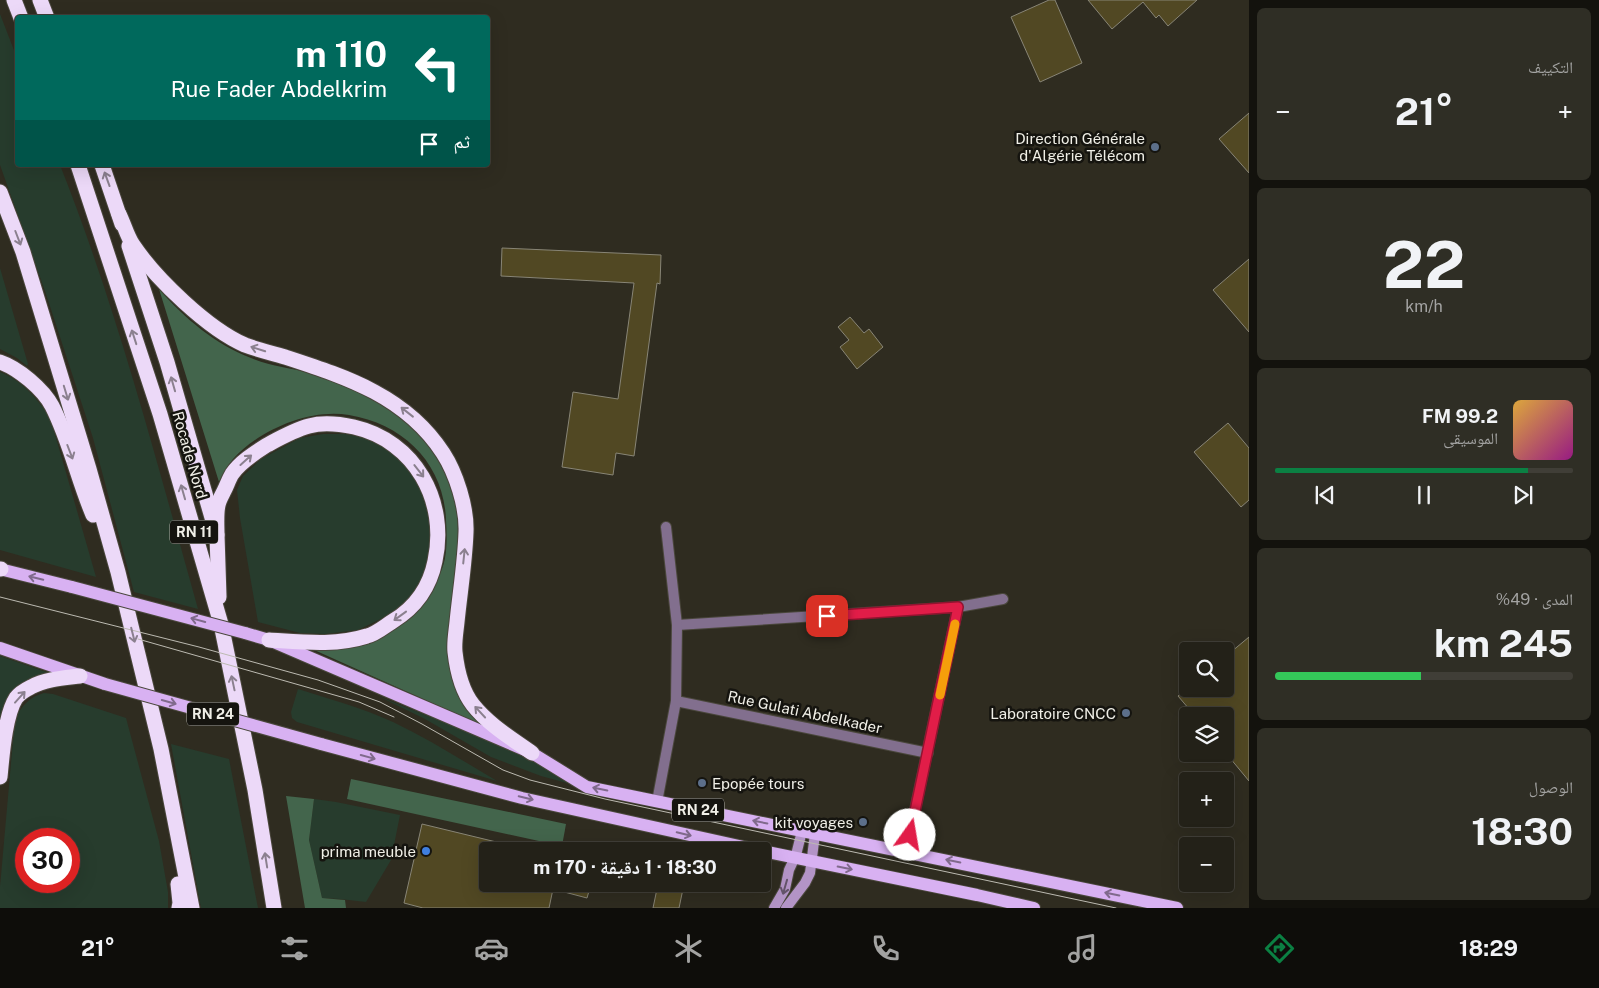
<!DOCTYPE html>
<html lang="ar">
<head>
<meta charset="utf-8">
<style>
  body { margin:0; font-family:"Public Sans","Noto Naskh Arabic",sans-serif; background:#2f2e25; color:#f1f3f6; direction:rtl; height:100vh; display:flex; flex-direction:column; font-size:19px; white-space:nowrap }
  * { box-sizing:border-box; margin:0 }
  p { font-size:16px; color:#a3a3a2 }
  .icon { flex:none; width:28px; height:28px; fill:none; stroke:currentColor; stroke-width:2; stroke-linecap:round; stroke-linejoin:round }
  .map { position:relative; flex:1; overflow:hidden; direction:ltr }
  .sheet { display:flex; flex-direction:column; gap:8px; padding:8px; background:#13120d; width:350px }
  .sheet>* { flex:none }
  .top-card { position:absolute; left:15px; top:15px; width:475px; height:152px; border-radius:5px; box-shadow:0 5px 20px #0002,0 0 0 1px #403e37; direction:rtl; background:#00695c; color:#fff; overflow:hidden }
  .fabs { position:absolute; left:1179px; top:642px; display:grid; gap:10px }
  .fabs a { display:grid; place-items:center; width:55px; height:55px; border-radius:5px; background:#232118; box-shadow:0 5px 20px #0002,0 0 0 1px #403e37; font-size:25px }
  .speed { position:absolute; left:15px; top:828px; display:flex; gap:10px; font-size:25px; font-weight:700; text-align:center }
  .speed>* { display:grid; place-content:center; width:65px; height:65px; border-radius:50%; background:#232118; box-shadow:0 5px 20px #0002,0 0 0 1px #403e37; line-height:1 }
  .speed .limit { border:8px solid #d22; background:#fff; color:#111 }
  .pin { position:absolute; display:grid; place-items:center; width:42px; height:42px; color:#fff; margin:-21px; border-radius:10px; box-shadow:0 2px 8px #0006 }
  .me { position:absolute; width:55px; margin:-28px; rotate:13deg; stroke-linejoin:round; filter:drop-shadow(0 0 4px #0008) }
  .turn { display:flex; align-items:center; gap:18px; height:105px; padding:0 20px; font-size:22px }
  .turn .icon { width:65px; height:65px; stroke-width:2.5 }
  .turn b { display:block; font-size:35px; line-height:42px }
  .then { display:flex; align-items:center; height:48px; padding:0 20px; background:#0003; gap:10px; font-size:19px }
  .big { font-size:38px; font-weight:700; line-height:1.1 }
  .sheet .widget { flex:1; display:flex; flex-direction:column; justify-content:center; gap:8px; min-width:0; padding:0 18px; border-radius:8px; background:#2f2e25 }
  .sheet .dial { align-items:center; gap:0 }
  .dial b { font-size:65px; line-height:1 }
  .song { display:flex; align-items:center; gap:15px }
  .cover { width:60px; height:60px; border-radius:8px; background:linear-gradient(135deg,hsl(40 70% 55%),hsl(310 70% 35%)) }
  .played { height:5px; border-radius:2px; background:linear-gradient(90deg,#0b8043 85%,#403e37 85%) }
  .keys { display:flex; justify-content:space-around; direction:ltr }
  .heat { display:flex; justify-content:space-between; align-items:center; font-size:28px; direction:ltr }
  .charge { height:8px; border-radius:4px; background:linear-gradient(90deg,#34c759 49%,#403e37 0) }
  .trip { position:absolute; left:479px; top:842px; width:292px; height:50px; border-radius:5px; background:#232118; box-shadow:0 5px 20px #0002,0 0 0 1px #403e37; font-weight:700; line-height:50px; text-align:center; direction:rtl }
  .dock { display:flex; height:80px; justify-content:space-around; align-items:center; background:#0e0d0a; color:#a3a3a2 }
  .dock .icon { width:35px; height:35px }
  .dock .selected { color:#0b8043 }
  .dock b { font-size:22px; color:#f1f3f6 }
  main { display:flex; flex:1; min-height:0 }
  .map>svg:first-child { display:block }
  .green { fill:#273c2d; fill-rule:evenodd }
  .forest { fill:#43654c }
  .building { fill:#514823; stroke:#888576 }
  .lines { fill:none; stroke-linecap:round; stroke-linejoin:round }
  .street-casing { stroke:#4a473c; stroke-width:12 }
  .secondary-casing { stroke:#4a473c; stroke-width:12 }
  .primary-casing { stroke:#4a473c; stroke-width:14 }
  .highway-casing { stroke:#4a473c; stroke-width:17 }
  .street { stroke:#826f8e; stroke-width:10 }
  .secondary { stroke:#b394c6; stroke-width:10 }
  .primary { stroke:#d8b1f2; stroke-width:12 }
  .highway { stroke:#ecd9f8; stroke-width:15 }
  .tram { stroke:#bcbab1; stroke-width:1 }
  .primary-bridge-casing { stroke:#4a473c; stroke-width:14; stroke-linecap:butt }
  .primary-bridge { stroke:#d8b1f2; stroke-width:12 }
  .oneway { stroke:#8b808f }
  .oneway2 { stroke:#806a8c }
  .oneway3 { stroke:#64546a }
  .route-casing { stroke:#92132f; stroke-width:12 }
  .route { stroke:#e11d48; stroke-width:9 }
  .slow { stroke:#f59e0b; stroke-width:9 }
  .service-dot { fill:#5c6f8a; stroke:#15140f; stroke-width:2 }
  .shop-dot { fill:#3f7fe0; stroke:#15140f; stroke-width:2 }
  .labels { text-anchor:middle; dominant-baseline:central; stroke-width:5; stroke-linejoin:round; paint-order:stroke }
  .shield { fill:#15140f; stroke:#aeada6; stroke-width:1 }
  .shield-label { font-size:14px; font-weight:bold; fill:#f0efe7 }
  .poi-label { font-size:15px; fill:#f0efe7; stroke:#15140f; text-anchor:end }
  .street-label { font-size:15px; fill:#f0efe7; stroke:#15140f }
</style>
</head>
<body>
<main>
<section class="sheet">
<div class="widget"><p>التكييف</p>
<div class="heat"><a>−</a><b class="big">21°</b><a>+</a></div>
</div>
<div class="widget dial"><b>22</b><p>km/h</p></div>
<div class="widget">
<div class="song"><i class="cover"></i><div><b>99.2 FM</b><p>الموسيقى</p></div></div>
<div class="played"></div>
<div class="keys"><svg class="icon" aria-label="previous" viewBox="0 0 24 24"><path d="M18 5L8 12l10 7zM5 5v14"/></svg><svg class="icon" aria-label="pause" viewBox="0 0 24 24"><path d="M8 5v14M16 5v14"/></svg><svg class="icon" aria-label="next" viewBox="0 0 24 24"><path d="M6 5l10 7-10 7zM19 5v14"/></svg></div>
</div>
<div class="widget"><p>المدى · 49%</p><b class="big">245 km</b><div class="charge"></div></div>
<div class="widget"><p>الوصول</p><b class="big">18:30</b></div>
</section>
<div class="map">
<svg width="1249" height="908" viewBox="0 0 1249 908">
  <rect width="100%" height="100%" fill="#2f2c20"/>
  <g class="green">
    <path d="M 0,14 L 17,58 L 18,165 L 60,165 C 117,309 156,459 198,609 L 134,592 L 93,438 L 45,291 L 0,165 Z"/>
    <polygon points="0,268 28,364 27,366 17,358 0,349"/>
    <path d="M 0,372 C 23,381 36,398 50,417 L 96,577 L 0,550 Z"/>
    <polygon points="323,434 345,434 367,438 382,445 398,456 425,494 433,543 422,583 410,599 391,614 358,630 325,634 300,633 258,622 240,518 237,490 243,476 261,459 300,438"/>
    <path d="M 0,656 L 49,673 C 32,680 13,692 4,709 C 1,714 1,722 0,728 Z"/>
    <path d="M 298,689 C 330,699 362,708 393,722 C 429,739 463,761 497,781 L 297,722 L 292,718 L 291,712 Z"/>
    <path d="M 44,693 L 53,694 L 126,718 L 159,841 L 168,892 L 168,908 L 0,908 L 0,887 L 15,718 C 23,705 29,697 44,693 ZM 26,839 L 69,839 L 69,881 L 26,881 Z"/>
    <polygon points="378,696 519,752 578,786 541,776 491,757 425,719"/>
    <polygon points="171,744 229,759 258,908 201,908"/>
    <polygon points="314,799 336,802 400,815 391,860 366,902 340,899 322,898 309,840"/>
  </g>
  <g class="forest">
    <path d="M 159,289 C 184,318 215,344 251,358 C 270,366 291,368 310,373 C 354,385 406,411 433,449 C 468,500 458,549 451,606 C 448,630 446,653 453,677 C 455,684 456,692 460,698 C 466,708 474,716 481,725 L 312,649 C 335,647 367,651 385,635 C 397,625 406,612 417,602 C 423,595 432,587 437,579 C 448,562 447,540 446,520 C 444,464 404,424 349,415 C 310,408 259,430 233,459 C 227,466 223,474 219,482 Z"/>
    <polygon points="351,779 566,824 562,846 347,799"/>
    <polygon points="286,796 314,799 309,840 322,898 345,900 346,908 305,908"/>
  </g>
  <g class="building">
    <polygon points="1049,0 1055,0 1082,63 1040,82 1011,17"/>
    <polygon points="1088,0 1197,0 1168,26 1159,15 1156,18 1143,2 1112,29"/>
    <polygon points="1249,113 1249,173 1219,139"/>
    <polygon points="502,248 661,255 660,284 657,283 634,456 616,453 613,475 562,467 573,392 618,399 634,283 501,276"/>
    <polygon points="1249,259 1249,332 1213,290"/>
    <polygon points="850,317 864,333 869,329 883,347 857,369 840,347 849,340 838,327"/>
    <polygon points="1228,423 1249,448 1249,500 1241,507 1194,452"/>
    <polygon points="1249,637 1249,781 1225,752 1225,716 1195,716 1178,696 1187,689 1225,689 1225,657"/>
    <polygon points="422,824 517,847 517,851 488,851 488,884 591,884 587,898 553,889 549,908 423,908 404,903"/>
    <polygon points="658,884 684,884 679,908 653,908"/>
  </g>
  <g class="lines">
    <g class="street-casing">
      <g id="street">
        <polyline points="677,625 958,607 1003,599"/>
        <polyline points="676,701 928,753"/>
        <polyline points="657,802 676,701 677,625 666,527"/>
        <polyline points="906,852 958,607"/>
      </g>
    </g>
    <g class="secondary-casing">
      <g id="secondary">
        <polyline points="774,908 785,889 789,870 796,855 802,831"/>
        <polyline points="786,908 805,883 810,873 815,834"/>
      </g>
    </g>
    <g class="primary-casing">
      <g id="primary">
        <polyline points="0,569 72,587"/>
        <polyline points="245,633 269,640 532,753 587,787 1177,908"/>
        <polyline points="0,648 105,684"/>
        <polyline points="321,744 522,798 762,851"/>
        <polyline points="762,851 977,895 1034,908"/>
      </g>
    </g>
    <g class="highway-casing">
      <g id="highway">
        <polyline points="14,0 21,18"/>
        <polyline points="40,0 47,18"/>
        <polyline points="78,165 160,414 221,624 255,790 274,908"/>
        <polyline points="102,165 122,224"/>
        <polyline points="0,192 23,252 89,469 118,572 161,749 192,908"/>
        <path d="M 119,214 C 124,224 127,236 133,245 C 156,279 208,329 245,345 C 258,350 272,353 285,357 C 346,377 406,396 443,453 C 456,473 467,507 466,532 C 465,562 460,592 457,622 C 456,632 454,642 455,652 C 457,670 462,691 473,705 C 489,725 511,738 532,753"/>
        <polyline points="129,246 167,362 217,535 219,597"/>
        <path d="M 0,362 C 18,368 43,389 52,406 C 70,441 78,480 93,515"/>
        <path d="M 217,535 C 217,526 216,514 218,505 C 219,500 222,495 224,491 C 227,485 229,479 232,474 C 240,462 256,452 267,445 C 280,438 294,430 309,426 C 323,422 340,424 354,427 C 415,441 448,501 435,561 C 430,586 416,607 393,621 C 385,626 376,634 367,636 C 336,646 302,642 269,640"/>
        <polyline points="0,569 1,569"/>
        <path d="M 0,777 C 2,757 5,715 16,698 C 19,694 27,689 31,687 C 46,679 64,678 80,676"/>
        <polyline points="178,884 180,903 179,908"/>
      </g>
    </g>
    <use href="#street" class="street"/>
    <use href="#secondary" class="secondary"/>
    <use href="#primary" class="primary"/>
    <use href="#highway" class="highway"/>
    <g class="tram">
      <polyline points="0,597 199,647 318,680 380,702 422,724 503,770 530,780 605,799 1116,908"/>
      <polyline points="138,639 359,702 394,717"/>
    </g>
    <g class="primary-bridge-casing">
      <g id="primary-bridge">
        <polyline points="72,587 245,633"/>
        <polyline points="105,684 321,744"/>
      </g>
    </g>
    <use href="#primary-bridge" class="primary-bridge"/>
  </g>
  <defs><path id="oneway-shaft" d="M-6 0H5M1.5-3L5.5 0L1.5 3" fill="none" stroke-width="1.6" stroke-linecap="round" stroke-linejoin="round" transform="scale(1.25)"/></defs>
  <g class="oneway">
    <use href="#oneway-shaft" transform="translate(107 179) rotate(-110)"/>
    <use href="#oneway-shaft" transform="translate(18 238) rotate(69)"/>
    <use href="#oneway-shaft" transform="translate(134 337) rotate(-108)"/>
    <use href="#oneway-shaft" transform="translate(258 349) rotate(-162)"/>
    <use href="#oneway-shaft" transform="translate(173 384) rotate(-106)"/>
    <use href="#oneway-shaft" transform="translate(66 393) rotate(73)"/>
    <use href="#oneway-shaft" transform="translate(407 412) rotate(-142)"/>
    <use href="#oneway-shaft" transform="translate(70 452) rotate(69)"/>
    <use href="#oneway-shaft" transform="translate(246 460) rotate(-42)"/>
    <use href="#oneway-shaft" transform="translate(419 471) rotate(52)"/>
    <use href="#oneway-shaft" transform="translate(183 492) rotate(-106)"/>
    <use href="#oneway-shaft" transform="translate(464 556) rotate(-84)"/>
    <use href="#oneway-shaft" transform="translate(400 616) rotate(144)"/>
    <use href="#oneway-shaft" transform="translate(133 635) rotate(76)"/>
    <use href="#oneway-shaft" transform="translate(233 683) rotate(-102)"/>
    <use href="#oneway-shaft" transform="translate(20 697) rotate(-48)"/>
    <use href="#oneway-shaft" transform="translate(480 712) rotate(-133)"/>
    <use href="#oneway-shaft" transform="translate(266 860) rotate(-99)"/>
  </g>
  <g class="oneway2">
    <use href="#oneway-shaft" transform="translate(36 578) rotate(-166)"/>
    <use href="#oneway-shaft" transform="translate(198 620) rotate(-165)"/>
    <use href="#oneway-shaft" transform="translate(169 702) rotate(16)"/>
    <use href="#oneway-shaft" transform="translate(368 757) rotate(15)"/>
    <use href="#oneway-shaft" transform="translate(600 789) rotate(-168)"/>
    <use href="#oneway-shaft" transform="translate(526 798) rotate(13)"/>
    <use href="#oneway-shaft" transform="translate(760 822) rotate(-168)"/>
    <use href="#oneway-shaft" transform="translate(684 834) rotate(13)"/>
    <use href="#oneway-shaft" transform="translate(953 861) rotate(-168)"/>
    <use href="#oneway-shaft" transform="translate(845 868) rotate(11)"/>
    <use href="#oneway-shaft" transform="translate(1112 894) rotate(-168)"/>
  </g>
  <use class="oneway3" href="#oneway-shaft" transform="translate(785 887) rotate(106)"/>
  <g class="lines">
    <g class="route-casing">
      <polyline id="route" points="827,616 958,607 910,835"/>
    </g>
    <use href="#route" class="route"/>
    <polyline class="slow" points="940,695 955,624"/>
  </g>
  <g class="service-dot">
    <circle cx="1155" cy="147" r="5"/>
    <circle cx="1126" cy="713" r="5"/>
    <circle cx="702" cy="783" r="5"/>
    <circle cx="863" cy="822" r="5"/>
  </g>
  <circle class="shop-dot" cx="426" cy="851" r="5"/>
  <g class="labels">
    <g class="shield">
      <rect x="170" y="520.5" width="48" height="23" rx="4"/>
      <rect x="187" y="702.5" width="52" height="23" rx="4"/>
      <rect x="672" y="798.5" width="52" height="23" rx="4"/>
    </g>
    <g class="shield-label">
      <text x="194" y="532">RN 11</text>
      <text x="213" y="714">RN 24</text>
      <text x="698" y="810">RN 24</text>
    </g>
    <g class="poi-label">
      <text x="1145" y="138">Direction Générale<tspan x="1145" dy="17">d'Algérie Télécom</tspan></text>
      <text x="1116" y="713">Laboratoire CNCC</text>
      <text x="712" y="783" text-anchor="start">Epopée tours</text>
      <text x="853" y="822">kit voyages</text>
      <text x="416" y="851">prima meuble</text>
    </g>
    <g class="street-label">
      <text transform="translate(190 455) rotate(74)">Rocade Nord</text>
      <text transform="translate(805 712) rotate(12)">Rue Gulati Abdelkader</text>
    </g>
  </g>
</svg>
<div class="fabs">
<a><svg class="icon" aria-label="search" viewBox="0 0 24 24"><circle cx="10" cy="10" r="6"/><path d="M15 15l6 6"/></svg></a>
<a><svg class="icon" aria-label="layers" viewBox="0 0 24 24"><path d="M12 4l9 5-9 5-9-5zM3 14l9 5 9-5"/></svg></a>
<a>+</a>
<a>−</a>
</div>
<div class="speed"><div class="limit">30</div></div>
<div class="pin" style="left:827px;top:616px;background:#d93025"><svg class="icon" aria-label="arrive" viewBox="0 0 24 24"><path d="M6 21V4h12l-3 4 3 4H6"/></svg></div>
<svg class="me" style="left:910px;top:835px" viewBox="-20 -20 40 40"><circle r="19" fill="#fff"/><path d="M0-13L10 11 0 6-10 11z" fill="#e11d48"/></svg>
<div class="trip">18:30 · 1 دقيقة · 170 m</div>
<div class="top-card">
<div class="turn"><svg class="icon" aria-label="left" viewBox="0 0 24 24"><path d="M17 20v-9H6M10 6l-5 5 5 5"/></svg><div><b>110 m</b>Rue Fader Abdelkrim</div></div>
<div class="then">ثم<svg class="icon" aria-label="arrive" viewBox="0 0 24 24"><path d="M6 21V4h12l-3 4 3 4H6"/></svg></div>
</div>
</div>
</main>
<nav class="dock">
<b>18:29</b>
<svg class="icon selected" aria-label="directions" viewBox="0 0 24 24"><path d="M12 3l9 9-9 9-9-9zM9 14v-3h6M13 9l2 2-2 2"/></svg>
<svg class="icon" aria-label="music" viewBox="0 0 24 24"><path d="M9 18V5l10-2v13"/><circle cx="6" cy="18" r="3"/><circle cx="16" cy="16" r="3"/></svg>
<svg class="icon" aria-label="phone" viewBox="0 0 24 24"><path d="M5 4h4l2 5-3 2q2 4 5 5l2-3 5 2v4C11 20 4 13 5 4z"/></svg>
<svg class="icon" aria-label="climate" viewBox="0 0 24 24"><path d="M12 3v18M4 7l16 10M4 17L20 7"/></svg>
<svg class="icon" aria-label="car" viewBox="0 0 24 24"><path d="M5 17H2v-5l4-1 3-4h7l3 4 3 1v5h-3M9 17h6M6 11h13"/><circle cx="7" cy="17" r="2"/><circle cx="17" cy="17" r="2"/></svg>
<svg class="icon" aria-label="filters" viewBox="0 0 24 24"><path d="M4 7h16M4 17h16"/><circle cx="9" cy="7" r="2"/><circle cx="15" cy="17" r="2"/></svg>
<b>21°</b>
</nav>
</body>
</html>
